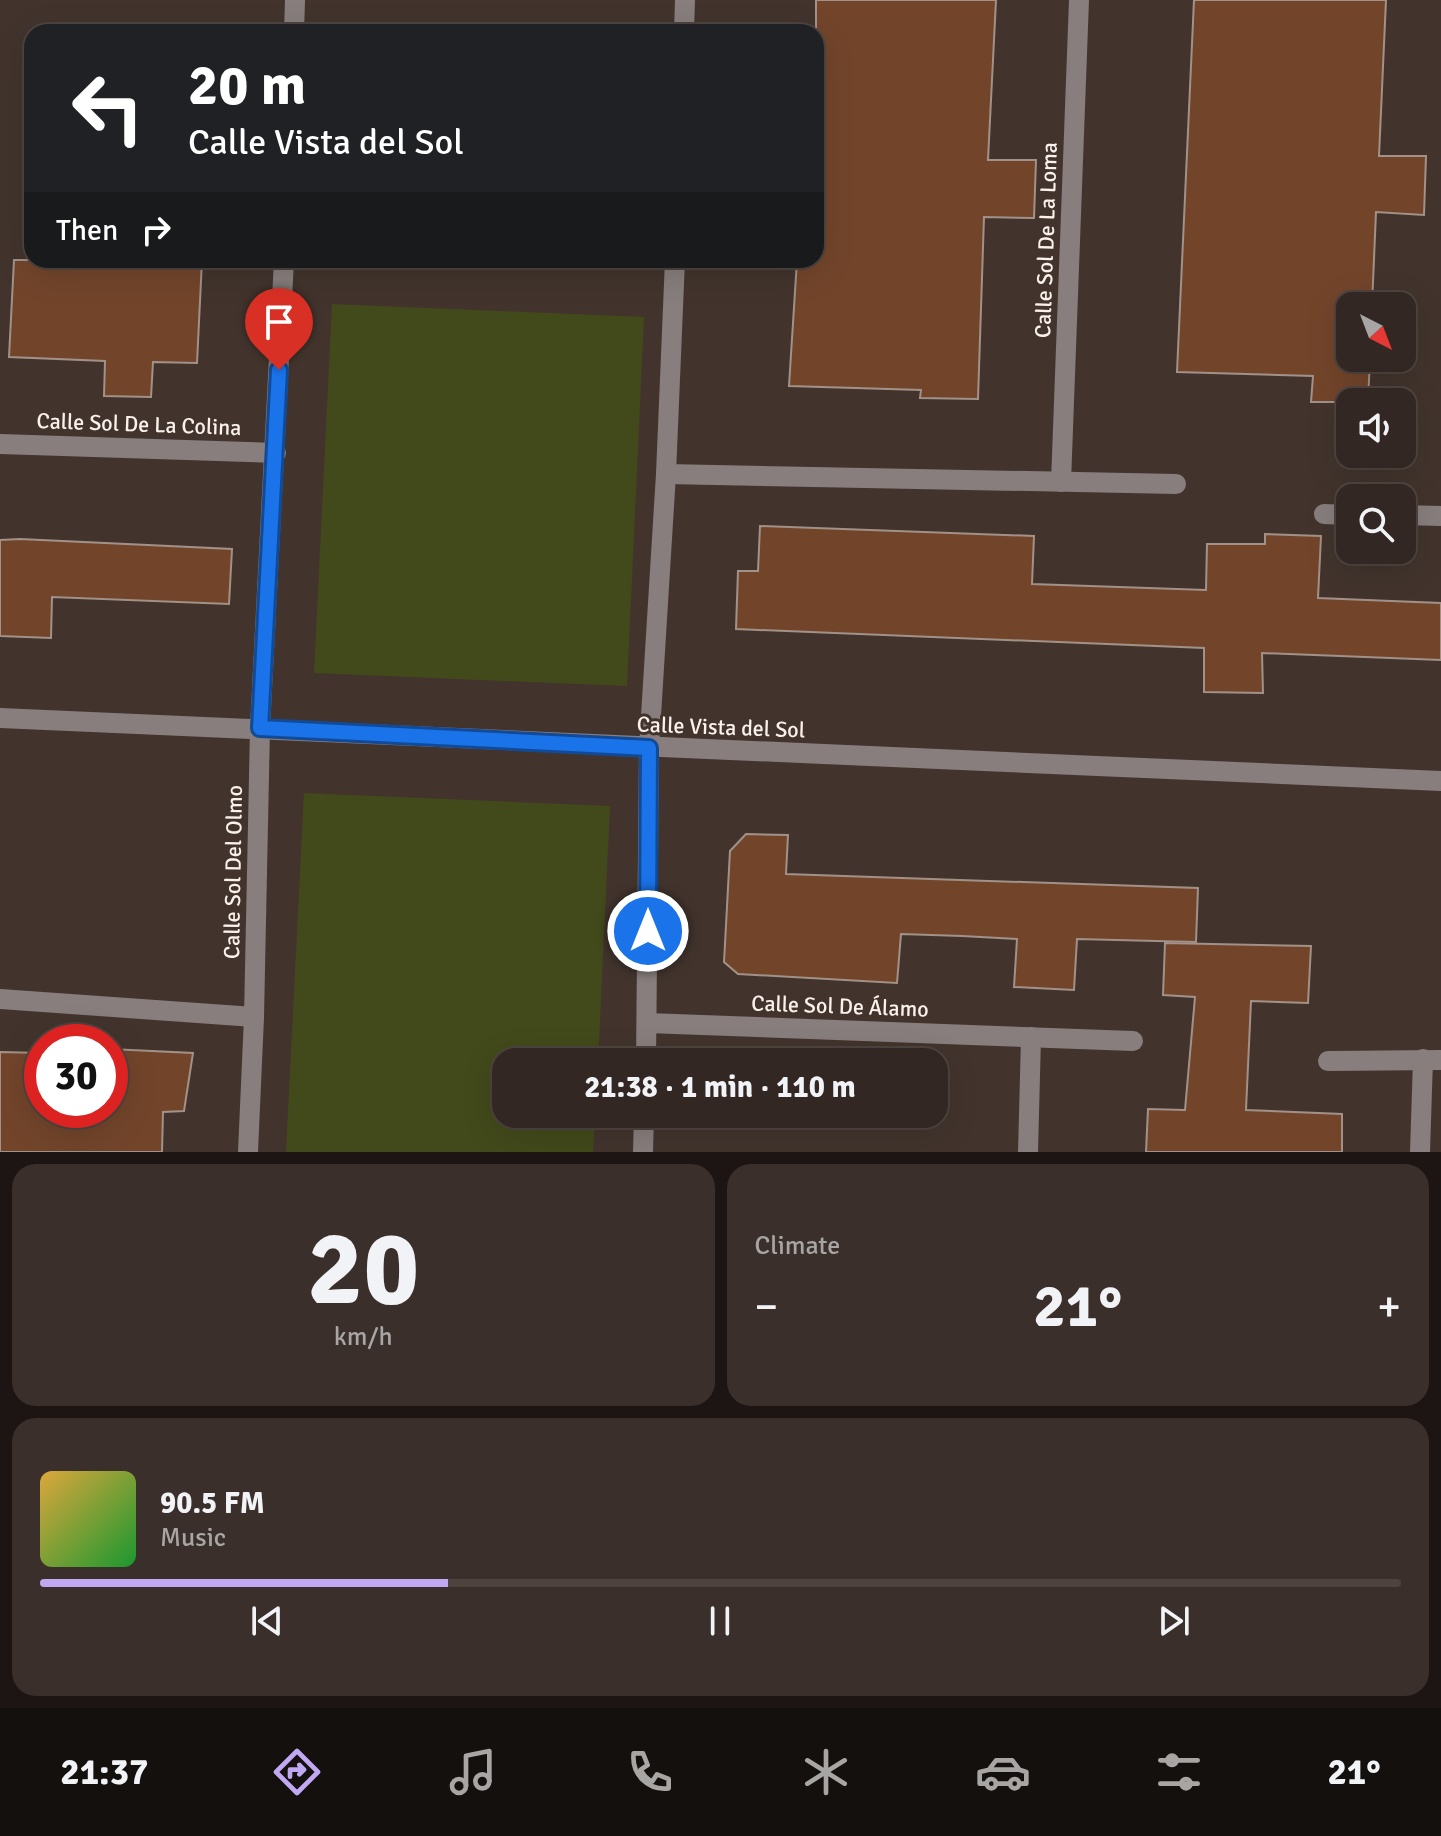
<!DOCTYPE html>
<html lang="en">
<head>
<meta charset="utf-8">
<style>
  body { margin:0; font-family:Signika,sans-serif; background:#3a2f2a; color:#f1f3f6; height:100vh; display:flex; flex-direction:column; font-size:30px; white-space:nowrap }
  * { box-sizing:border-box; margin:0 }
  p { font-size:26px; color:#a8a5a5 }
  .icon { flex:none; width:44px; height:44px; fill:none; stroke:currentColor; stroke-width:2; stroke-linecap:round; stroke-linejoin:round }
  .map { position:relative; height:1152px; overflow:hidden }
  .drawer { display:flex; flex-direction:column; gap:12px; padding:12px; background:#1c1513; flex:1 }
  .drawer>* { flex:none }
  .banner { position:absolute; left:24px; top:24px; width:800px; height:244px; border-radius:24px; box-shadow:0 8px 32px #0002,0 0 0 2px #4d4440; background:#202124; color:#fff; overflow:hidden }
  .needle { width:52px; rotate:138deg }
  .tools { position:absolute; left:1336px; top:292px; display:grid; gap:16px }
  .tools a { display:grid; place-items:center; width:80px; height:80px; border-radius:16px; background:#322722; box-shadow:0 8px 32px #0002,0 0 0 2px #4d4440; font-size:40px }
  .speed { position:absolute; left:24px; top:1024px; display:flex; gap:16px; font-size:40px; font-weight:700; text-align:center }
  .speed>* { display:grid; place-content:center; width:104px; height:104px; border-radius:50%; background:#322722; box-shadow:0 8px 32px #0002,0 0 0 2px #4d4440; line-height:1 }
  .speed .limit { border:12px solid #d22; background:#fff; color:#111 }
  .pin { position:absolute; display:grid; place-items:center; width:68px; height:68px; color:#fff; margin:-82px -34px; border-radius:50% 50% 50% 0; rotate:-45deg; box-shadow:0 0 8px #0007 }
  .pin .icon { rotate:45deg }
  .me { position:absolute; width:88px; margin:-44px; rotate:0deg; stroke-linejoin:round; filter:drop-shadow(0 0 6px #0008) }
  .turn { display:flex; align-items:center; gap:28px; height:168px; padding:0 32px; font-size:36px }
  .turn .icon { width:104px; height:104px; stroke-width:2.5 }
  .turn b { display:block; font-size:56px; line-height:68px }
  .then { display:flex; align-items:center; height:76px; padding:0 32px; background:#0003; gap:16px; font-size:30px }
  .big { font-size:60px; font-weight:700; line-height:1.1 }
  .drawer .tile { flex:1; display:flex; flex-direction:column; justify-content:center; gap:12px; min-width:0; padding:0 28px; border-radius:24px; background:#3a2f2a }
  .drawer .dial { align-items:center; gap:0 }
  .dial b { font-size:104px; line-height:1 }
  .song { display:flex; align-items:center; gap:24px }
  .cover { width:96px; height:96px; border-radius:12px; background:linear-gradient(135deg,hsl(40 70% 55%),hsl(130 70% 35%)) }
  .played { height:8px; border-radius:4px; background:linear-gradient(90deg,#c1a8f3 30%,#4d4440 30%) }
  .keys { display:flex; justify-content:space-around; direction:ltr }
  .heat { display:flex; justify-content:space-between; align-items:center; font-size:44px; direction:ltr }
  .drawer .tiles { flex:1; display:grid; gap:12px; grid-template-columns:1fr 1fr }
  .tile:last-child { grid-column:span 2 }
  .trip { position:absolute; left:492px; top:1048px; width:456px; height:80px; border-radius:24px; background:#322722; box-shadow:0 8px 32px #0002,0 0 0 2px #4d4440; font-weight:700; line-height:80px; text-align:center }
  .menu { display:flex; height:128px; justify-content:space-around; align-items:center; background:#14100e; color:#a8a5a5 }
  .menu .icon { width:56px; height:56px }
  .menu .current { color:#c1a8f3 }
  .menu b { font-size:36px; color:#f1f3f6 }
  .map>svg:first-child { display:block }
  .green { fill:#424a1b }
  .building { fill:#72452b; stroke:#a29188; stroke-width:2 }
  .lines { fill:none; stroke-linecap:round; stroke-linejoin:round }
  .minor { stroke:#877e7d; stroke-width:20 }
  .route-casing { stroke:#114b97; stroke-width:20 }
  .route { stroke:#1a73e8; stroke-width:14 }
  .labels { text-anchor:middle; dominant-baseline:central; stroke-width:6; stroke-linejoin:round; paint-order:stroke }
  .street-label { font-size:22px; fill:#faf1ec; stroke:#42342d }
</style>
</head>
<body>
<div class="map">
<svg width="1441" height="1152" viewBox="0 0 1441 1152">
  <rect width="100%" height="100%" fill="#42342d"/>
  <g class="green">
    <polygon points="332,304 644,317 627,686 314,673"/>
    <polygon points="304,793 610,806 598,1062 506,1062 506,1114 595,1114 593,1152 286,1152"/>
  </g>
  <g class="building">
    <polygon points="816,0 996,0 988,160 1036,160 1034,218 984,217 978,399 920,398 921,390 789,386 797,260 816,260"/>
    <polygon points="1194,0 1386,0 1379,156 1426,156 1424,215 1376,212 1372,306 1350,306 1350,358 1370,358 1368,402 1311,402 1313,376 1177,372"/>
    <polygon points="14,260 202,260 197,363 153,362 151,397 104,396 105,361 9,357"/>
    <polygon points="760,526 1034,536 1032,584 1206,590 1207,544 1265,544 1265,534 1321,536 1318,598 1441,603 1441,660 1262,653 1263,693 1204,692 1204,648 736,629 738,571 758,571"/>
    <polygon points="20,539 232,549 229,604 52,597 51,638 0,636 0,540"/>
    <polygon points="746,834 788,835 786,874 1198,888 1196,942 1077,939 1074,990 1014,987 1017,939 962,936 901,934 897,983 738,974 724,962 730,851"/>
    <polygon points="1165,943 1311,946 1308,1003 1251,1001 1246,1110 1342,1114 1342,1152 1146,1152 1148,1109 1185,1110 1195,997 1163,995"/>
    <polygon points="110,1049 193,1053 184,1111 163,1112 162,1152 0,1152 0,1052 42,1053 42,1110 110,1110"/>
  </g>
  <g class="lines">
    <g class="minor">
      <polyline points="294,32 295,0"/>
      <polyline points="684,32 685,0"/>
      <polyline points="0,444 276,453"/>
      <polyline points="666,474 1176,484"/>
      <polyline points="1061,482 1079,0"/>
      <polyline points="1324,514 1350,515"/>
      <polyline points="1402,515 1441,516"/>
      <polyline points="0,718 1441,781"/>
      <polyline points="0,999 254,1017"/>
      <polyline points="647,1023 1133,1041"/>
      <polyline points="1328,1061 1441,1060"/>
      <polyline points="646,1062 649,748 666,474 675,260"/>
      <polyline points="248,1152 254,1017 260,728 284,260"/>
      <polyline points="643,1152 644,1114"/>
      <polyline points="1028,1152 1031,1037"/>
      <polyline points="1420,1152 1423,1059"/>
    </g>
  </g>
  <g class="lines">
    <g class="route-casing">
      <polyline id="route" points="279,370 260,728 649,748 648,931"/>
    </g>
    <use href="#route" class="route"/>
  </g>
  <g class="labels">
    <g class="street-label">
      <text transform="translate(1046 240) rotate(-88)">Calle Sol De La Loma</text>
      <text transform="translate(139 424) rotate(2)">Calle Sol De La Colina</text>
      <text transform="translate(721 727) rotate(2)">Calle Vista del Sol</text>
      <text transform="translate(233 872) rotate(-89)">Calle Sol Del Olmo</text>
      <text transform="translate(840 1006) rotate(2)">Calle Sol De Álamo</text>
    </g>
  </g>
</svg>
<div class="tools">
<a><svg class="needle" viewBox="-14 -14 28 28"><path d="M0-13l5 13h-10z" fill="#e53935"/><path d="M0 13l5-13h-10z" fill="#a8a5a5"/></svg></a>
<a><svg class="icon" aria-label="sound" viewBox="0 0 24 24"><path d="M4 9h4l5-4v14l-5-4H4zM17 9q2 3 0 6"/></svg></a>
<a><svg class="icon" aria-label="search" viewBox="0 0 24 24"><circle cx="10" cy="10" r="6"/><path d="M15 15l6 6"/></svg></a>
</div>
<div class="speed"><div class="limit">30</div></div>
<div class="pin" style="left:279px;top:370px;background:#d93025"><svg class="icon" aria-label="arrive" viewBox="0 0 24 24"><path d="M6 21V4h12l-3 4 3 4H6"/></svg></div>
<svg class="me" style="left:648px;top:931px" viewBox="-20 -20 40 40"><circle r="17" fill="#1a73e8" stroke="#fff" stroke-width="3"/><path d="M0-11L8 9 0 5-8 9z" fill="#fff"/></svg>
<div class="trip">21:38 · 1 min · 110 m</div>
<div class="banner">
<div class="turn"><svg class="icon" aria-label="left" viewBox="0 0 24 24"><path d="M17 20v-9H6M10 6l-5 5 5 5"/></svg><div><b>20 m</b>Calle Vista del Sol</div></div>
<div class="then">Then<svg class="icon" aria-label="right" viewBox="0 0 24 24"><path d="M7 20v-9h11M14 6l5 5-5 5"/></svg></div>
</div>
</div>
<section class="drawer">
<div class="tiles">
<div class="tile dial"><b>20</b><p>km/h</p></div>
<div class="tile"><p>Climate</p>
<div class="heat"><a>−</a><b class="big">21°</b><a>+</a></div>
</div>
<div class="tile">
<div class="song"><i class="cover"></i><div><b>90.5 FM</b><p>Music</p></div></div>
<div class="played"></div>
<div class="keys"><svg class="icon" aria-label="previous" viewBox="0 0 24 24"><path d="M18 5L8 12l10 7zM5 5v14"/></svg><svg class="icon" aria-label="pause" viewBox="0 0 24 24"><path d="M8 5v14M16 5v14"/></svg><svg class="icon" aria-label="next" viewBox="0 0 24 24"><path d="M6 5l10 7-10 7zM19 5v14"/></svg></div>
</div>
</div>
</section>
<nav class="menu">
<b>21:37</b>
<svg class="icon current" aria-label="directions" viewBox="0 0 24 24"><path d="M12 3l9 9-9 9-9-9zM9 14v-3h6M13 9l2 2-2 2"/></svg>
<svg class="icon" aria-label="music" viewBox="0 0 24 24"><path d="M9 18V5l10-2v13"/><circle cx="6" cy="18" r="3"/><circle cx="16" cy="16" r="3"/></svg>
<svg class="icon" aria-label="phone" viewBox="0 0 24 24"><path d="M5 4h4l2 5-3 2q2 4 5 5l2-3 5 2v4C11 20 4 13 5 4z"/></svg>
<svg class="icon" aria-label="climate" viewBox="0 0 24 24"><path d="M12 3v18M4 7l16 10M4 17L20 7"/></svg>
<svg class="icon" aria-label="car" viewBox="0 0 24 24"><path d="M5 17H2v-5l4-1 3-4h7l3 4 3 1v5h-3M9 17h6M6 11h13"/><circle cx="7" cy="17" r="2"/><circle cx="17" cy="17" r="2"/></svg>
<svg class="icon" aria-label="filters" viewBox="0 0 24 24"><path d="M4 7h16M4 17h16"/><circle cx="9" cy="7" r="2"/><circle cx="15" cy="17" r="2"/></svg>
<b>21°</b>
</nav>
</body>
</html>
